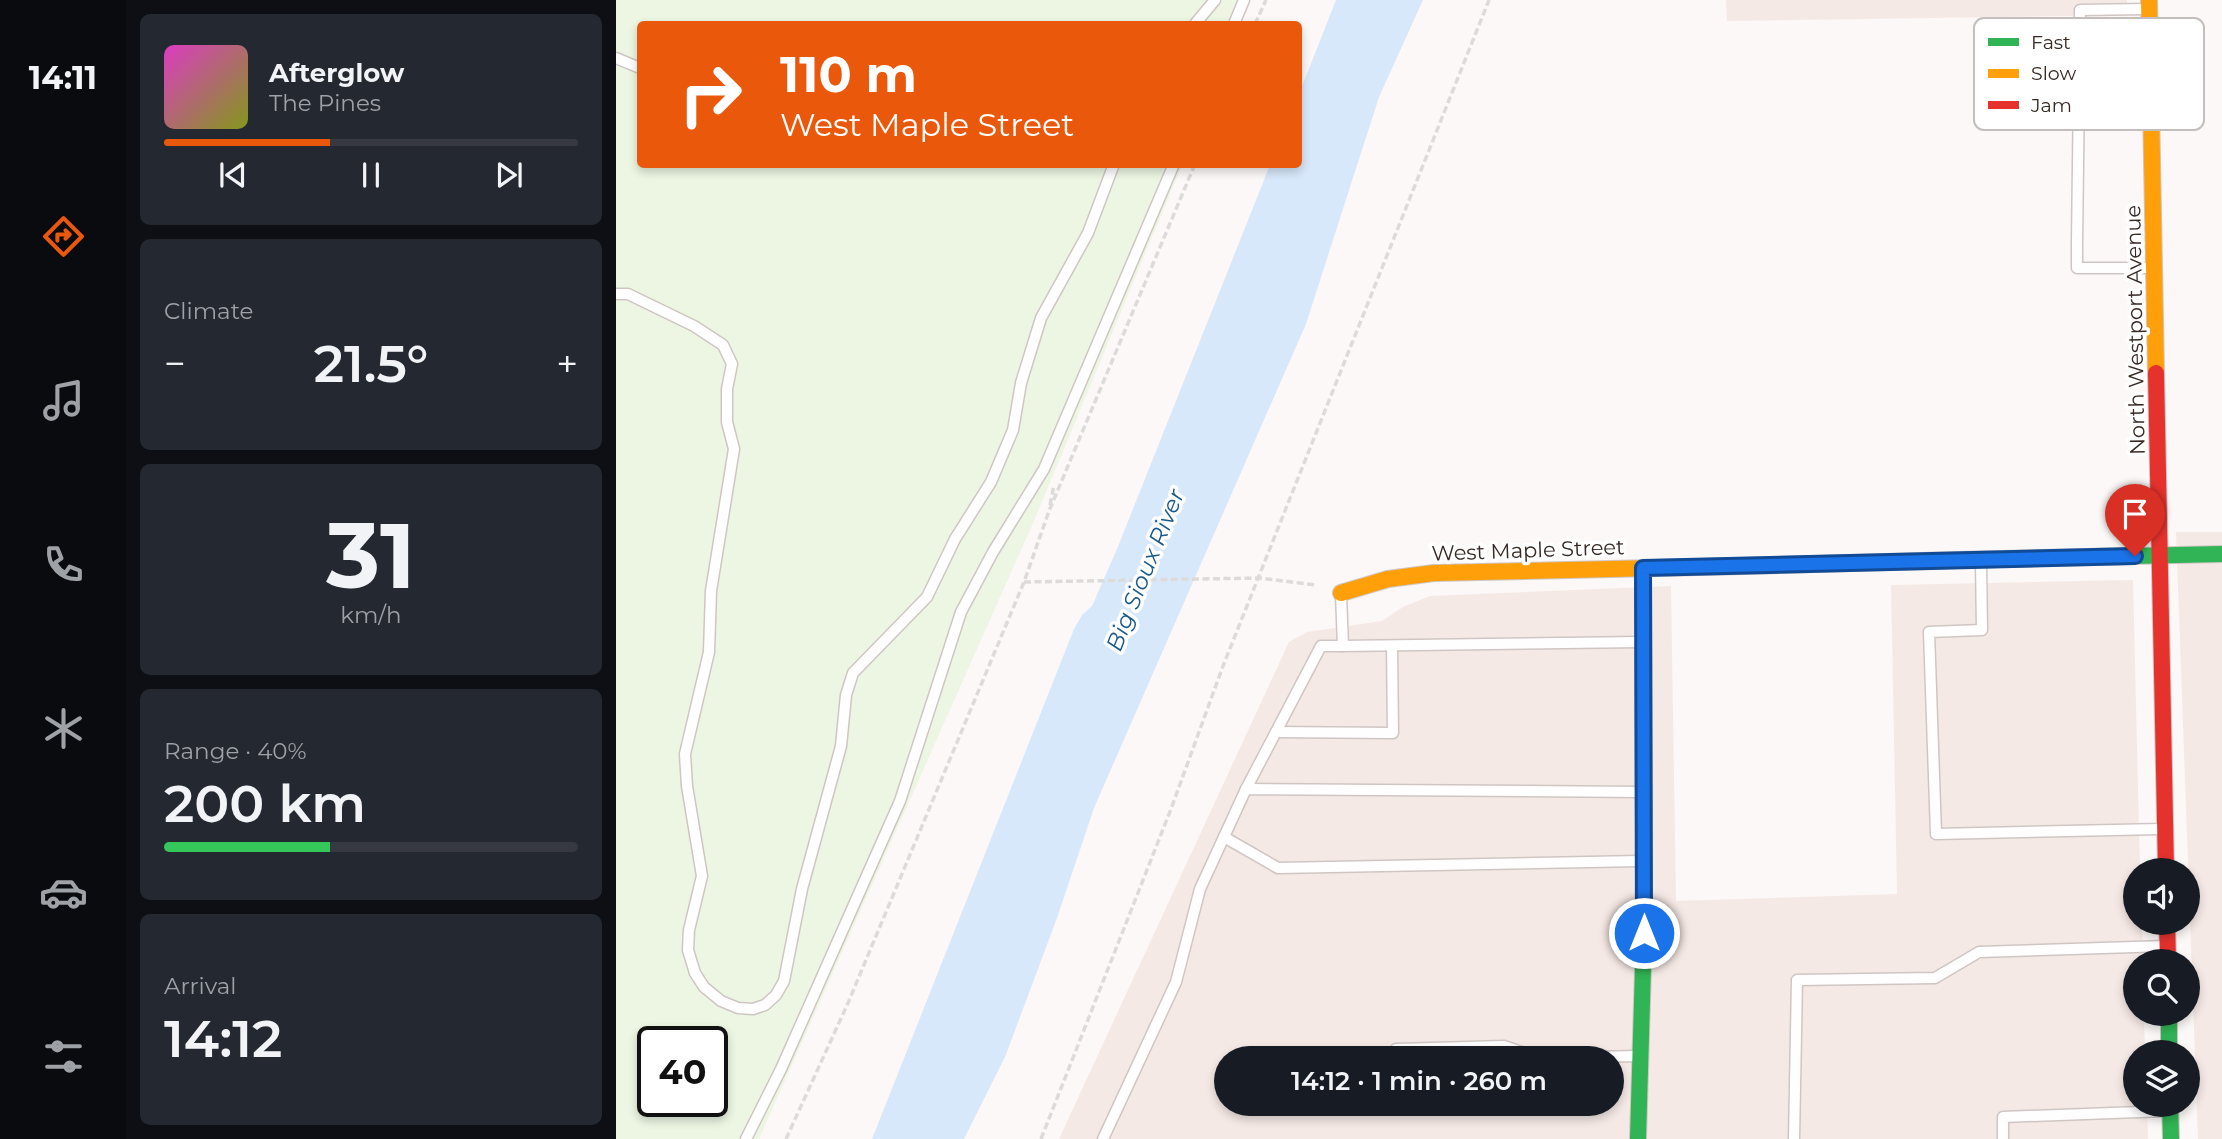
<!DOCTYPE html>
<html lang="en">
<head>
<meta charset="utf-8">
<style>
  body { margin:0; font-family:Montserrat,sans-serif; background:#242831; color:#f1f3f6; height:100vh; display:flex; flex-direction:column; font-size:26px; white-space:nowrap }
  * { box-sizing:border-box; margin:0 }
  p { font-size:23px; color:#9ea1a6 }
  .icon { flex:none; width:38px; height:38px; fill:none; stroke:currentColor; stroke-width:2; stroke-linecap:round; stroke-linejoin:round }
  .map { position:relative; flex:1; overflow:hidden }
  .panel { display:flex; flex-direction:column; gap:14px; padding:14px; background:#0d0f14; width:490px }
  .panel>* { flex:none }
  .guide { position:absolute; left:21px; top:21px; width:665px; height:147px; border-radius:7px; box-shadow:0 4px 10px #0003; background:#ea580c; color:#fff; overflow:hidden }
  .controls { position:absolute; left:1507px; top:858px; display:grid; gap:14px }
  .controls a { display:grid; place-items:center; width:77px; height:77px; border-radius:50%; background:#171b24; box-shadow:0 4px 10px #0003; font-size:35px }
  .speed { position:absolute; left:21px; top:1026px; display:flex; gap:14px; font-size:35px; font-weight:700; text-align:center }
  .speed>* { display:grid; place-content:center; width:91px; height:91px; border-radius:50%; background:#171b24; box-shadow:0 4px 10px #0003; line-height:1 }
  .speed .limit { border:4px solid #111; border-radius:10px; background:#fff; color:#111 }
  .pin { position:absolute; display:grid; place-items:center; width:60px; height:60px; color:#fff; margin:-72px -30px; border-radius:50% 50% 50% 0; rotate:-45deg; box-shadow:0 0 7px #0007 }
  .pin .icon { rotate:45deg }
  .me { position:absolute; width:77px; margin:-38px; rotate:0deg; stroke-linejoin:round; filter:drop-shadow(0 0 5px #0008) }
  .turn { display:flex; align-items:center; gap:24px; height:147px; padding:0 28px; font-size:32px }
  .turn .icon { width:91px; height:91px; stroke-width:2.5 }
  .turn b { display:block; font-size:49px; line-height:60px }
  .big { font-size:52px; font-weight:600; line-height:1.1 }
  .panel .tile { flex:1; display:flex; flex-direction:column; justify-content:center; gap:10px; min-width:0; padding:0 24px; border-radius:10px; background:#242831 }
  .panel .dial { align-items:center; gap:0 }
  .dial b { font-size:91px; line-height:1 }
  .song { display:flex; align-items:center; gap:21px }
  .cover { width:84px; height:84px; border-radius:10px; background:linear-gradient(135deg,hsl(310 70% 55%),hsl(70 70% 35%)) }
  .played { height:7px; border-radius:4px; background:linear-gradient(90deg,#ea580c 40%,#363941 40%) }
  .keys { display:flex; justify-content:space-around; direction:ltr }
  .heat { display:flex; justify-content:space-between; align-items:center; font-size:38px; direction:ltr }
  .charge { height:10px; border-radius:5px; background:linear-gradient(90deg,#34c759 40%,#363941 0) }
  .trip { position:absolute; left:598px; top:1046px; width:410px; height:70px; border-radius:35px; background:#171b24; box-shadow:0 4px 10px #0003; font-weight:600; line-height:70px; text-align:center }
  main { display:flex; flex:1; min-height:0 }
  .tab-bar { display:flex; flex-direction:column; width:126px; justify-content:space-around; align-items:center; background:#090b0e; color:#9ea1a6 }
  .tab-bar .icon { width:49px; height:49px }
  .tab-bar .current { color:#ea580c }
  .tab-bar b { font-size:32px; color:#f1f3f6 }
  .map>svg:first-child { display:block }
  .built { fill:#f5e9e5; fill-rule:evenodd }
  .green { fill:#ecf6e2; fill-rule:evenodd }
  .water { fill:#d7e8fa }
  .lines { fill:none; stroke-linecap:round; stroke-linejoin:round }
  .lane-casing { stroke:#cfc6c3; stroke-width:13 }
  .fast-casing { stroke:#cfc6c3; stroke-width:18 }
  .slow-casing { stroke:#cfc6c3; stroke-width:18 }
  .jam-casing { stroke:#cfc6c3; stroke-width:18 }
  .path { stroke:#dddada; stroke-width:3.5; stroke-dasharray:7 3.5; stroke-linecap:butt }
  .lane { stroke:#fffefe; stroke-width:10 }
  .fast { stroke:#30b455; stroke-width:16 }
  .slow { stroke:#ff9f0a; stroke-width:16 }
  .jam { stroke:#e5322d; stroke-width:16 }
  .route-casing { stroke:#114b97; stroke-width:18 }
  .route { stroke:#1a73e8; stroke-width:12 }
  .labels { text-anchor:middle; dominant-baseline:central; stroke-width:7; stroke-linejoin:round; paint-order:stroke }
  .street-label { font-size:21px; fill:#372823; stroke:#fff }
  .water-label { font-size:23px; font-style:italic; fill:#18588b; stroke:#fff }
  .key { fill:#fff; stroke:#c3bebd; stroke-width:2 }
  .key-label { font-size:19px; fill:#372823 }
</style>
</head>
<body>
<main>
<nav class="tab-bar">
<b>14:11</b>
<svg class="icon current" aria-label="directions" viewBox="0 0 24 24"><path d="M12 3l9 9-9 9-9-9zM9 14v-3h6M13 9l2 2-2 2"/></svg>
<svg class="icon" aria-label="music" viewBox="0 0 24 24"><path d="M9 18V5l10-2v13"/><circle cx="6" cy="18" r="3"/><circle cx="16" cy="16" r="3"/></svg>
<svg class="icon" aria-label="phone" viewBox="0 0 24 24"><path d="M5 4h4l2 5-3 2q2 4 5 5l2-3 5 2v4C11 20 4 13 5 4z"/></svg>
<svg class="icon" aria-label="climate" viewBox="0 0 24 24"><path d="M12 3v18M4 7l16 10M4 17L20 7"/></svg>
<svg class="icon" aria-label="car" viewBox="0 0 24 24"><path d="M5 17H2v-5l4-1 3-4h7l3 4 3 1v5h-3M9 17h6M6 11h13"/><circle cx="7" cy="17" r="2"/><circle cx="17" cy="17" r="2"/></svg>
<svg class="icon" aria-label="filters" viewBox="0 0 24 24"><path d="M4 7h16M4 17h16"/><circle cx="9" cy="7" r="2"/><circle cx="15" cy="17" r="2"/></svg>
</nav>
<section class="panel">
<div class="tile">
<div class="song"><i class="cover"></i><div><b>Afterglow</b><p>The Pines</p></div></div>
<div class="played"></div>
<div class="keys"><svg class="icon" aria-label="previous" viewBox="0 0 24 24"><path d="M18 5L8 12l10 7zM5 5v14"/></svg><svg class="icon" aria-label="pause" viewBox="0 0 24 24"><path d="M8 5v14M16 5v14"/></svg><svg class="icon" aria-label="next" viewBox="0 0 24 24"><path d="M6 5l10 7-10 7zM19 5v14"/></svg></div>
</div>
<div class="tile"><p>Climate</p>
<div class="heat"><a>−</a><b class="big">21.5°</b><a>+</a></div>
</div>
<div class="tile dial"><b>31</b><p>km/h</p></div>
<div class="tile"><p>Range · 40%</p><b class="big">200 km</b><div class="charge"></div></div>
<div class="tile"><p>Arrival</p><b class="big">14:12</b></div>
</section>
<div class="map">
<svg width="1606" height="1139" viewBox="0 0 1606 1139">
  <rect width="100%" height="100%" fill="#fcf8f7"/>
  <g class="built">
    <polygon points="1110,0 1511,0 1512,15 1111,21"/>
    <polygon points="1560,532 1606,532 1606,1139 1582,1139"/>
    <path d="M 1517,580 L 1524,870 L 1519,870 L 1519,922 L 1526,922 L 1527,961 L 1519,961 L 1519,1013 L 1528,1013 L 1529,1052 L 1519,1052 L 1519,1104 L 1531,1104 L 1532,1139 L 443,1139 L 673,642 L 691,632 L 766,621 L 787,607 L 814,596 L 1055,586 L 1060,901 L 1281,894 L 1275,585 ZM 611,1059 L 996,1059 L 996,1104 L 611,1104 Z"/>
  </g>
  <path class="green" d="M 0,0 L 634,0 L 624,24 L 24,24 L 24,164 L 566,165 L 418,521 L 143,1139 L 0,1139 ZM 37,1041 L 96,1041 L 96,1101 L 37,1101 Z"/>
  <polygon class="water" points="720,0 807,0 763,97 690,324 478,808 441,918 389,1057 348,1139 256,1139 458,629 466,615 476,606 501,549 654,165 682,164 683,94"/>
  <g class="lines">
    <g class="lane-casing">
      <g id="lane">
        <polyline points="1530,9 1464,10 1461,242 1461,268 1534,268"/>
        <polyline points="579,24 599,0"/>
        <polyline points="618,24 628,0"/>
        <polyline points="0,58 24,68"/>
        <polyline points="0,294 12,294 78,326 107,345 116,364 111,389 111,422 118,449 95,591 93,652 69,754 71,786 86,876 73,930 72,950 79,973 88,987 105,1001 122,1008 137,1009 149,1005 160,995 168,981 186,889 225,746 230,695 237,673 311,597 339,539 375,482 397,430 405,383 425,318 472,233 498,164"/>
        <polyline points="1365,563 1366,630 1313,632 1320,834 1545,829"/>
        <polyline points="727,646 1025,642"/>
        <polyline points="660,732 777,733 776,646"/>
        <polyline points="630,789 705,646 727,646 725,594"/>
        <polyline points="608,837 662,868 1024,861"/>
        <polyline points="780,1049 888,1046 914,1055 930,1058 1022,1056"/>
        <polyline points="130,1139 165,1069 284,801 345,612 377,552 428,469 558,164"/>
        <polyline points="487,1139 560,982 584,889 630,789 1026,792"/>
        <polyline points="1178,1139 1181,980 1319,978 1363,952 1549,946"/>
        <polyline points="1387,1139 1387,1117 1550,1111"/>
      </g>
    </g>
    <g class="fast-casing">
      <g id="fast">
        <polyline points="1342,560 1606,554"/>
        <polyline points="1553,1013 1553,1052"/>
        <polyline points="1554,1104 1555,1139"/>
        <polyline points="1022,1139 1028,933 1028,809"/>
      </g>
    </g>
    <g class="slow-casing">
      <g id="slow">
        <polyline points="1533,0 1540,373"/>
        <polyline points="1027,568 1028,809"/>
        <polyline points="725,593 772,579 818,573 1127,566"/>
      </g>
    </g>
    <g class="jam-casing">
      <g id="jam">
        <polyline points="1540,373 1550,870"/>
        <polyline points="1127,566 1342,560"/>
        <polyline points="1551,922 1552,961"/>
      </g>
    </g>
    <g class="path">
      <polyline points="639,24 650,0"/>
      <polyline points="434,505 438,485"/>
      <polyline points="408,582 643,578 700,585"/>
      <polyline points="170,1139 232,1003 408,582 433,511 579,164"/>
      <polyline points="425,1139 555,809 607,666 873,0"/>
    </g>
    <use href="#lane" class="lane"/>
    <use href="#fast" class="fast"/>
    <use href="#slow" class="slow"/>
    <use href="#jam" class="jam"/>
  </g>
  <g class="lines">
    <g class="route-casing">
      <polyline id="route" points="1028,933 1027,568 1519,556"/>
    </g>
    <use href="#route" class="route"/>
  </g>
  <g class="labels">
    <g class="street-label">
      <text transform="translate(1519 330) rotate(-91)">North Westport Avenue</text>
      <text transform="translate(912 550) rotate(-2)">West Maple Street</text>
    </g>
    <g class="water-label">
      <text transform="translate(529 570) rotate(-68)">Big Sioux River</text>
    </g>
  </g>
  <rect x="1358" y="18" width="230" height="112" rx="10" class="key"/>
  <rect x="1372" y="38" width="31" height="8" fill="#30b455"/>
  <rect x="1372" y="69" width="31" height="9" fill="#ff9f0a"/>
  <rect x="1372" y="101" width="31" height="8" fill="#e5322d"/>
  <g class="key-label">
    <text x="1415" y="49">Fast</text>
    <text x="1415" y="80">Slow</text>
    <text x="1415" y="112">Jam</text>
  </g>
</svg>
<div class="controls">
<a><svg class="icon" aria-label="sound" viewBox="0 0 24 24"><path d="M4 9h4l5-4v14l-5-4H4zM17 9q2 3 0 6"/></svg></a>
<a><svg class="icon" aria-label="search" viewBox="0 0 24 24"><circle cx="10" cy="10" r="6"/><path d="M15 15l6 6"/></svg></a>
<a><svg class="icon" aria-label="layers" viewBox="0 0 24 24"><path d="M12 4l9 5-9 5-9-5zM3 14l9 5 9-5"/></svg></a>
</div>
<div class="speed"><div class="limit">40</div></div>
<div class="pin" style="left:1519px;top:556px;background:#d93025"><svg class="icon" aria-label="arrive" viewBox="0 0 24 24"><path d="M6 21V4h12l-3 4 3 4H6"/></svg></div>
<svg class="me" style="left:1028px;top:933px" viewBox="-20 -20 40 40"><circle r="17" fill="#1a73e8" stroke="#fff" stroke-width="3"/><path d="M0-11L8 9 0 5-8 9z" fill="#fff"/></svg>
<div class="trip">14:12 · 1 min · 260 m</div>
<div class="guide">
<div class="turn"><svg class="icon" aria-label="right" viewBox="0 0 24 24"><path d="M7 20v-9h11M14 6l5 5-5 5"/></svg><div><b>110 m</b>West Maple Street</div></div>
</div>
</div>
</main>
</body>
</html>
